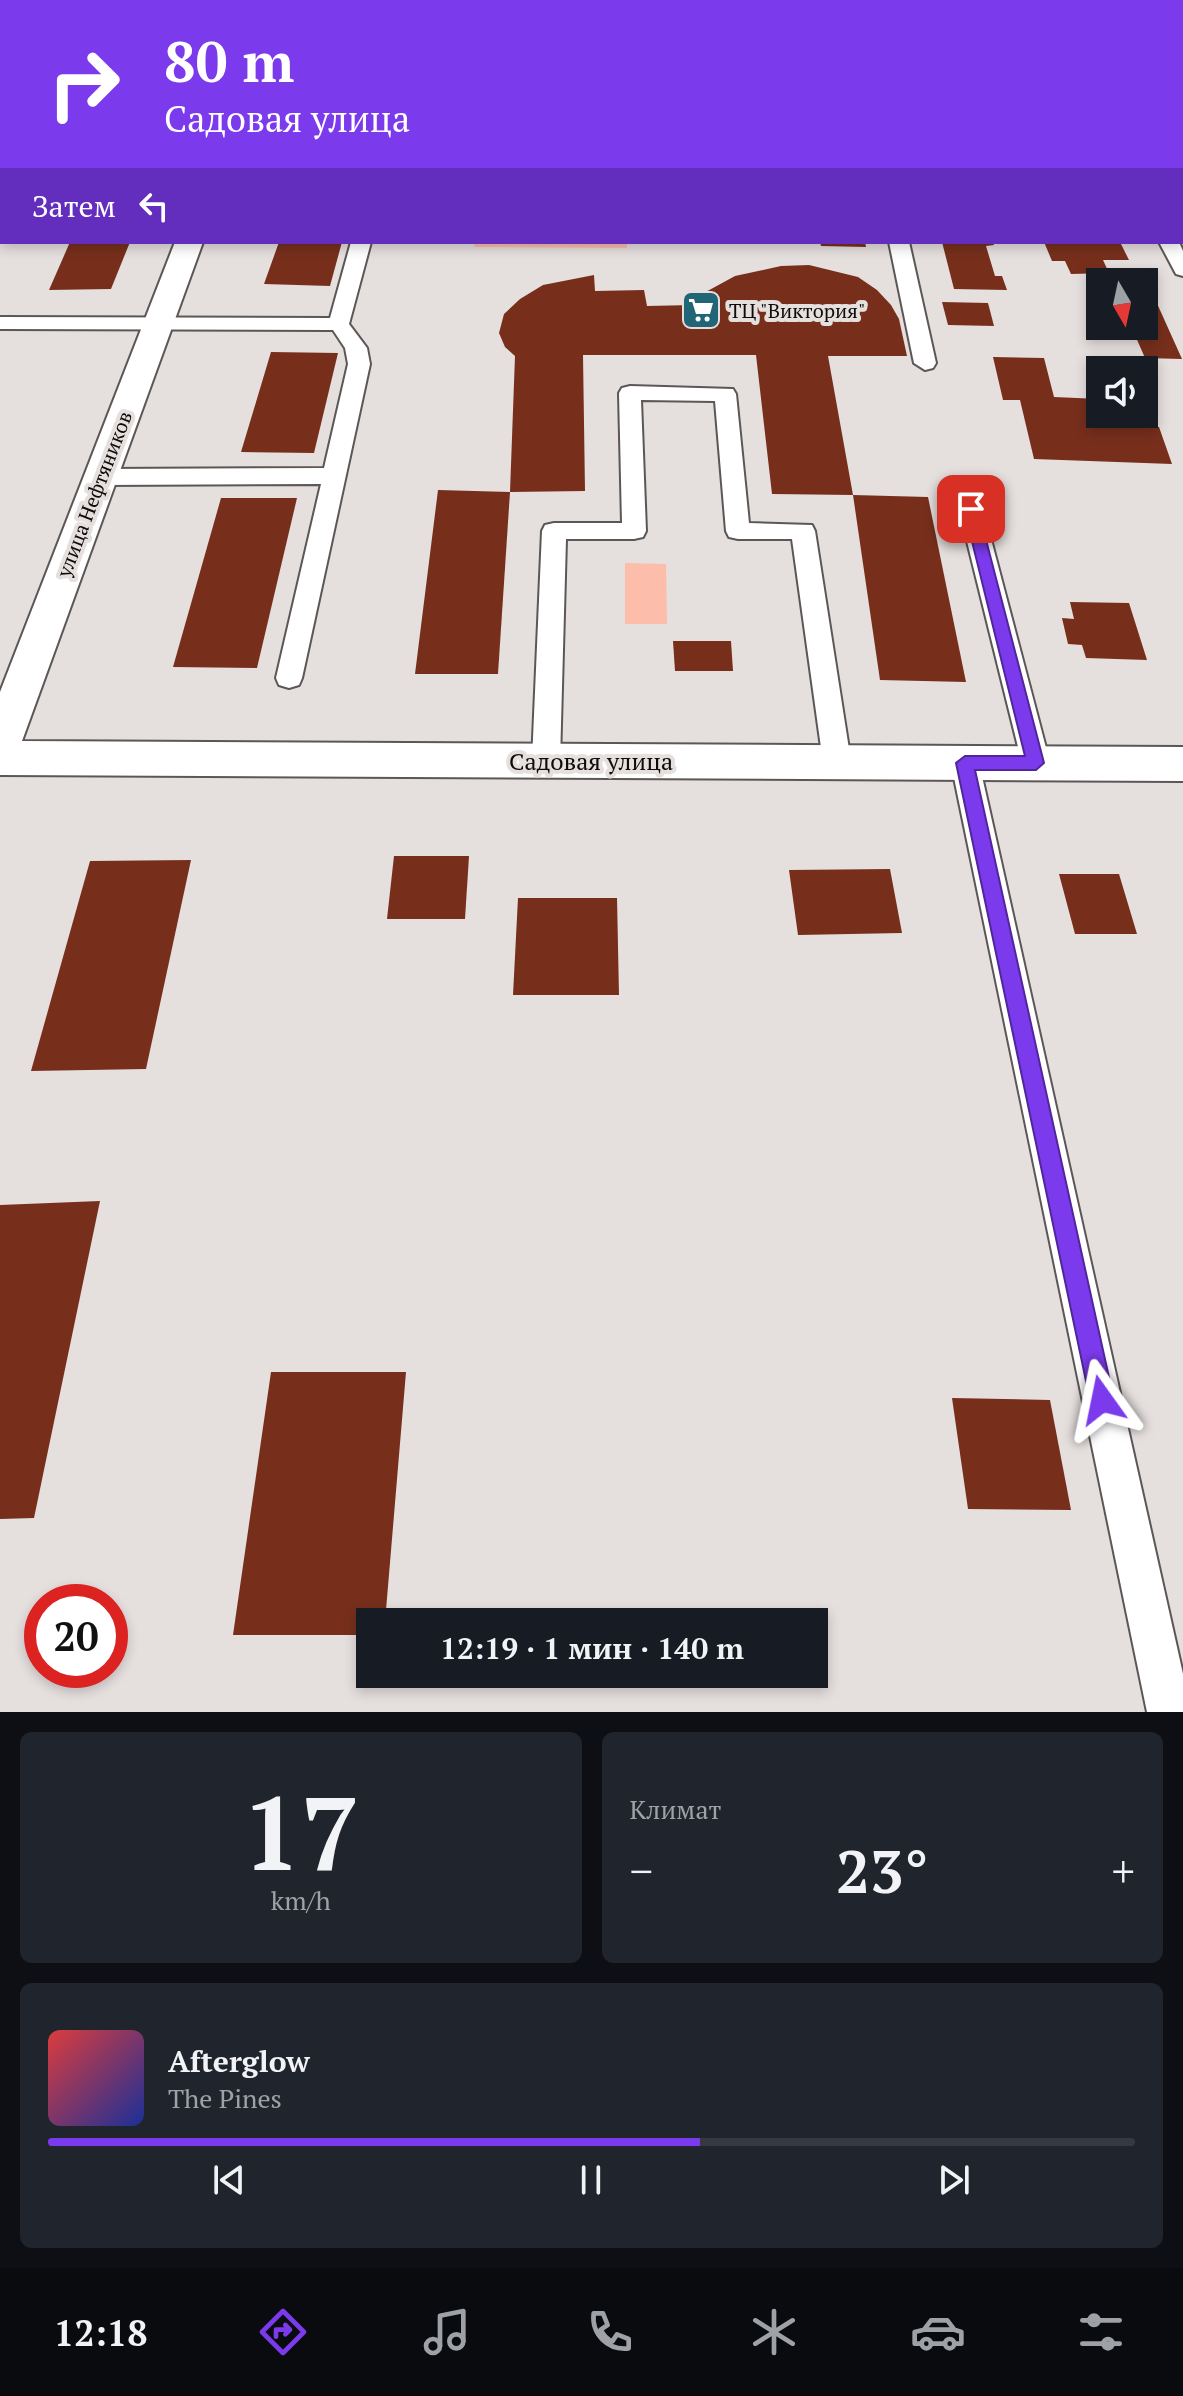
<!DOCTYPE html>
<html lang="ru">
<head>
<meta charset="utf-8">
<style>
  body { margin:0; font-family:"PT Serif",serif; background:#20242c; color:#f1f3f6; height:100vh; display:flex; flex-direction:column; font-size:30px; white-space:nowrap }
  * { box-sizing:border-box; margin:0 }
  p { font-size:26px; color:#9ea1a6 }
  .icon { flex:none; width:44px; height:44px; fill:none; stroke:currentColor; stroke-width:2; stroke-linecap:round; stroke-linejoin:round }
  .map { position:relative; height:1712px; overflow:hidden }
  .sheet { display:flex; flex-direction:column; gap:20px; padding:20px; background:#0d0f14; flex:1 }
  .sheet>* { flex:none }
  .top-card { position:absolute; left:0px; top:0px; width:1184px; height:244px; box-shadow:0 4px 12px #0003; background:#7c3aed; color:#fff; overflow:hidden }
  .needle { width:52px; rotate:171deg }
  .controls { position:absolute; left:1086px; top:268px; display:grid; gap:16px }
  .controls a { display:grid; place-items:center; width:72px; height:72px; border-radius:0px; background:#171b24; box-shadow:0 4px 12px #0003; font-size:40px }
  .speed { position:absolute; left:24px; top:1584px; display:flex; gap:16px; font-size:40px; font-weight:700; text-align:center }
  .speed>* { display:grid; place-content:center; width:104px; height:104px; border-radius:50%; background:#171b24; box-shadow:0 4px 12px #0003; line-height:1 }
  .speed .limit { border:12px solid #d22; background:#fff; color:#111 }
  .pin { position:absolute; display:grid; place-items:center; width:68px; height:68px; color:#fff; margin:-34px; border-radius:16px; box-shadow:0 4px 12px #0006 }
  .me { position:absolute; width:88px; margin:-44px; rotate:348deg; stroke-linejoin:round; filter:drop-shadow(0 0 6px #0008) }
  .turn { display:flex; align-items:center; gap:28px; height:168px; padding:0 32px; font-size:36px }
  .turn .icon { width:104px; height:104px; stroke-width:2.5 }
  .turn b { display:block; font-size:56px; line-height:68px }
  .then { display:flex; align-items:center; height:76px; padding:0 32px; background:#0003; gap:16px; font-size:30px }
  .big { font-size:60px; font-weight:700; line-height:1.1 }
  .sheet .card { flex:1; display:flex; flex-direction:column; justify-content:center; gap:12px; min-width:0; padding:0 28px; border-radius:12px; background:#20242c }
  .sheet .dial { align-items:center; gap:0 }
  .dial b { font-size:104px; line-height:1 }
  .song { display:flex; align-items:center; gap:24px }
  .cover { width:96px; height:96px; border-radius:12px; background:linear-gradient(135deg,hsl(0 70% 55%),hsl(230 70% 35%)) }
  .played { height:8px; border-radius:4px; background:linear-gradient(90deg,#7c3aed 60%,#363941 60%) }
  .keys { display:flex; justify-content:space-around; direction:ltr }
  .heat { display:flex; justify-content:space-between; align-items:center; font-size:44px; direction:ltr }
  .sheet .tiles { flex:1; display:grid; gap:20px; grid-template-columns:1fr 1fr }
  .card:last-child { grid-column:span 2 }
  .trip { position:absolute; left:356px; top:1608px; width:472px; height:80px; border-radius:0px; background:#171b24; box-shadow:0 4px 12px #0003; font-weight:700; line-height:80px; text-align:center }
  .tabs { display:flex; height:128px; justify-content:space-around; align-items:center; background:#090b0e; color:#9ea1a6 }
  .tabs .icon { width:56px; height:56px }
  .tabs .current { color:#7c3aed }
  .tabs b { font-size:36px; color:#f1f3f6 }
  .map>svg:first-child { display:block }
  .green { fill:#fcbdab }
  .building { fill:#772f1c }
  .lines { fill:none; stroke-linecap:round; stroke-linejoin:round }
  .service-casing { stroke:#5c5756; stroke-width:4 }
  .minor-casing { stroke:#5c5756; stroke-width:4 }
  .service { fill:#fff; fill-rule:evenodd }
  .minor { fill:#fff; fill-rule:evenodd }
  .route { fill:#7c3aed; stroke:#51269a; stroke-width:2 }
  .labels { text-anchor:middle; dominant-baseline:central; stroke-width:8; stroke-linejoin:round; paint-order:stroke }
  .far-poi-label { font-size:20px; fill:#0e0c0b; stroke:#e5dfde; text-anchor:start }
  .far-street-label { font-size:20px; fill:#0e0c0b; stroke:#e5dfde }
  .street-label { font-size:24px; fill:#0e0c0b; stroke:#e5dfde }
</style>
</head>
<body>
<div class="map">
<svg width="1183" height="1712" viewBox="0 0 1183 1712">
  <rect width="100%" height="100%" fill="#e5dfde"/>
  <g class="green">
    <polygon points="475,242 627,242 627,248 474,247"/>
    <polygon points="625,563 666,564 667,624 625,624"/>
  </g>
  <g class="building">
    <polygon points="70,242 130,242 111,289 49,290"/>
    <polygon points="279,242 342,242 330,286 264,284"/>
    <polygon points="820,242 865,242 866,247 821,246"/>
    <polygon points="942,242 993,242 994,245 986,246 995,276 1002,276 1007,290 954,289"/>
    <polygon points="1044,242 1120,242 1129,260 1103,260 1109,273 1071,274 1065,261 1052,261"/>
    <polygon points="809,265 858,277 877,290 891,305 899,319 907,356 828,356 853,495 772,494 756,355 583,355 585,491 510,492 515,356 505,347 499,333 504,314 520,299 543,285 594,275 595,291 644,290 647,306 693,305 702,294 735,276 781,266"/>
    <polygon points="1144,299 1155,299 1182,359 1145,358 1131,326 1144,326"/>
    <polygon points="942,302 988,303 994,326 948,325"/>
    <polygon points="271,352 338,353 314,453 241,452"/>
    <polygon points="993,357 1044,358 1054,397 1100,399 1100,414 1136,414 1140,427 1159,427 1172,464 1034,459 1020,400 1003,400"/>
    <polygon points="438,490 510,492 498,674 415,674"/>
    <polygon points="853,495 928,497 966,682 880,680"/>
    <polygon points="221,498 297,498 257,668 173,667"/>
    <polygon points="1070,602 1129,603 1147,660 1086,658 1082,645 1068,644 1062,618 1074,619"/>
    <polygon points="673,641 731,641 733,671 675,671"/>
    <polygon points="394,856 469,856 465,919 387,919"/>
    <polygon points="191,860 146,1069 31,1071 90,861"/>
    <polygon points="890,869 902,933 798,935 789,870"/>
    <polygon points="1059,874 1119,874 1137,934 1075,934"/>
    <polygon points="518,898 617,898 619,995 513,995"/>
    <polygon points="100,1201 34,1518 0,1519 0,1205"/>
    <polygon points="271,1372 406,1372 385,1622 370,1622 370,1635 233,1635"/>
    <polygon points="952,1398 1050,1400 1071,1510 968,1509"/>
  </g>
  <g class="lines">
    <g class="service-casing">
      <g id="service">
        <polygon points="106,0 122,0 105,2"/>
        <polygon points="173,0 191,0 171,2"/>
        <polygon points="441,0 472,0 474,2 443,2"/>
        <rect x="1182" y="31" width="1" height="10"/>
        <rect x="1182" y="131" width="1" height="12"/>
        <polygon points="351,242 371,242 349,324 367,348 370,364 302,678 299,685 289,688 279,685 276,678 321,484 101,485 93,483 89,477 93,471 101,469 324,468 348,364 345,348 333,330 0,329 0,317 330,318"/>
        <polygon points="889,242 909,242 936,363 933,368 925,370 914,363"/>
        <polygon points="1159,242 1179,242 1183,251 1183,276 1176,274"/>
        <polygon points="630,386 733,389 736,394 749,523 812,525 815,531 851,762 847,770 837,773 827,770 823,762 792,539 738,539 729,537 726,531 715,401 641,400 646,531 643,537 634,539 566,539 560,761 556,769 546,772 536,769 532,761 542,531 545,525 554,523 622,523 619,393 622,388"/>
        <polygon points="971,501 979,503 983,509 1050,763 1046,771 1036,775 1026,771 1022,763 959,509 963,503"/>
        <polygon points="965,751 975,755 979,763 1183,1674 1183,1712 1147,1712 951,763 955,755"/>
      </g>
    </g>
    <g class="minor-casing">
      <g id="minor">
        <rect x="0" y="158" width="2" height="16"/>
        <rect x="1182" y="173" width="1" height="16"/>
        <polygon points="175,242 203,242 22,741 1183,747 1183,781 0,775 0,692"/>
      </g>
    </g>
    <use href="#service" class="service"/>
    <use href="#minor" class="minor"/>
  </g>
  <polygon class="route" points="971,504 978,509 1044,763 1036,770 975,770 1114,1400 1110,1408 1102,1412 1094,1408 1090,1400 956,763 965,756 1025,756 964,509"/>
  <defs>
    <g id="supermarket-square" transform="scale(2)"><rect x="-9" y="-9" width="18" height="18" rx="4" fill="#206676" stroke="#e5dfde"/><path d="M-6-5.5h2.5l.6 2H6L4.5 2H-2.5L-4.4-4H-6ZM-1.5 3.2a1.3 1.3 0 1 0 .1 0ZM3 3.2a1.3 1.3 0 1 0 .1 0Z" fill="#fff"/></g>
  </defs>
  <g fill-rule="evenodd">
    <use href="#supermarket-square" x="701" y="310"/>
  </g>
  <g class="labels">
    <g class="far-poi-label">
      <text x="729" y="310">ТЦ "Виктория"</text>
    </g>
    <g class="far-street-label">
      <text transform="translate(94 494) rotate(-69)">улица Нефтяников</text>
    </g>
    <g class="street-label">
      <text x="591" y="761">Садовая улица</text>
    </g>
  </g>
</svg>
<div class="controls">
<a><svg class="needle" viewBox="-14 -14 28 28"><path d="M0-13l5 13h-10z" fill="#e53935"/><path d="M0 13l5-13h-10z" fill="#9ea1a6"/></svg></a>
<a><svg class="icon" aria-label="sound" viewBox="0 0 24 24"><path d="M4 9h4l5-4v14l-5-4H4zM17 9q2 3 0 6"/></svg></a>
</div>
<div class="speed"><div class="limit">20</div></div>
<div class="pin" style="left:971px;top:509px;background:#d93025"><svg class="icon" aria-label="arrive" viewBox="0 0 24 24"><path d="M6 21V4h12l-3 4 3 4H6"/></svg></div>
<svg class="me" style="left:1102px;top:1400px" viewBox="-20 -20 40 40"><path d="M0-17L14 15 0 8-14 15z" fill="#7c3aed" stroke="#fff" stroke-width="4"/></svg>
<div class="trip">12:19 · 1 мин · 140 m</div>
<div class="top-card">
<div class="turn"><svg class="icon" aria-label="right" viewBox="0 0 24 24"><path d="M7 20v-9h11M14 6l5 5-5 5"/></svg><div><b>80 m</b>Садовая улица</div></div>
<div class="then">Затем<svg class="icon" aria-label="left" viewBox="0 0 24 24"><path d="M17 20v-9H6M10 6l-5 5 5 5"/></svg></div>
</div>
</div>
<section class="sheet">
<div class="tiles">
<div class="card dial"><b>17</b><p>km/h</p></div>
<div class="card"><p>Климат</p>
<div class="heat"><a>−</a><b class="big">23°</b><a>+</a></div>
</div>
<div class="card">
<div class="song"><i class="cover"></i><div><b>Afterglow</b><p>The Pines</p></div></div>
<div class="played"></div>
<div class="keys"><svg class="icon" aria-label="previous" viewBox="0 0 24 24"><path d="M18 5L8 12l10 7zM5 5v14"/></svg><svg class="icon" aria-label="pause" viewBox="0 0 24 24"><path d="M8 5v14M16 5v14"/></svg><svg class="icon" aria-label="next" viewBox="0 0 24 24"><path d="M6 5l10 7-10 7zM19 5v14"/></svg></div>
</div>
</div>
</section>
<nav class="tabs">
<b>12:18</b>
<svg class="icon current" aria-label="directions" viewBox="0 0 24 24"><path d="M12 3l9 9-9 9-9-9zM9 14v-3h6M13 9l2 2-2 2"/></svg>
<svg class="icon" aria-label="music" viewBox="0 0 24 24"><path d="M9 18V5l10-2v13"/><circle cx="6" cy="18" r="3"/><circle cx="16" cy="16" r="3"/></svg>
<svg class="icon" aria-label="phone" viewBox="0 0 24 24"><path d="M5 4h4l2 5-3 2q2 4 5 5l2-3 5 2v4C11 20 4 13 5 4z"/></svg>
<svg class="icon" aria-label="climate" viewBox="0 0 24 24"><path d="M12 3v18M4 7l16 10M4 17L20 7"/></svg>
<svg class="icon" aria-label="car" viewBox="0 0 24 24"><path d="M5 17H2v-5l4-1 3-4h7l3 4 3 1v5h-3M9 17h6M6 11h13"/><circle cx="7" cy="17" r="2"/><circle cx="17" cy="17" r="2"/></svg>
<svg class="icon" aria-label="filters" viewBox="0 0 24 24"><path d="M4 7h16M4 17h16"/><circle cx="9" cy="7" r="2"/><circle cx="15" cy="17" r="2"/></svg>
</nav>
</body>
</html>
